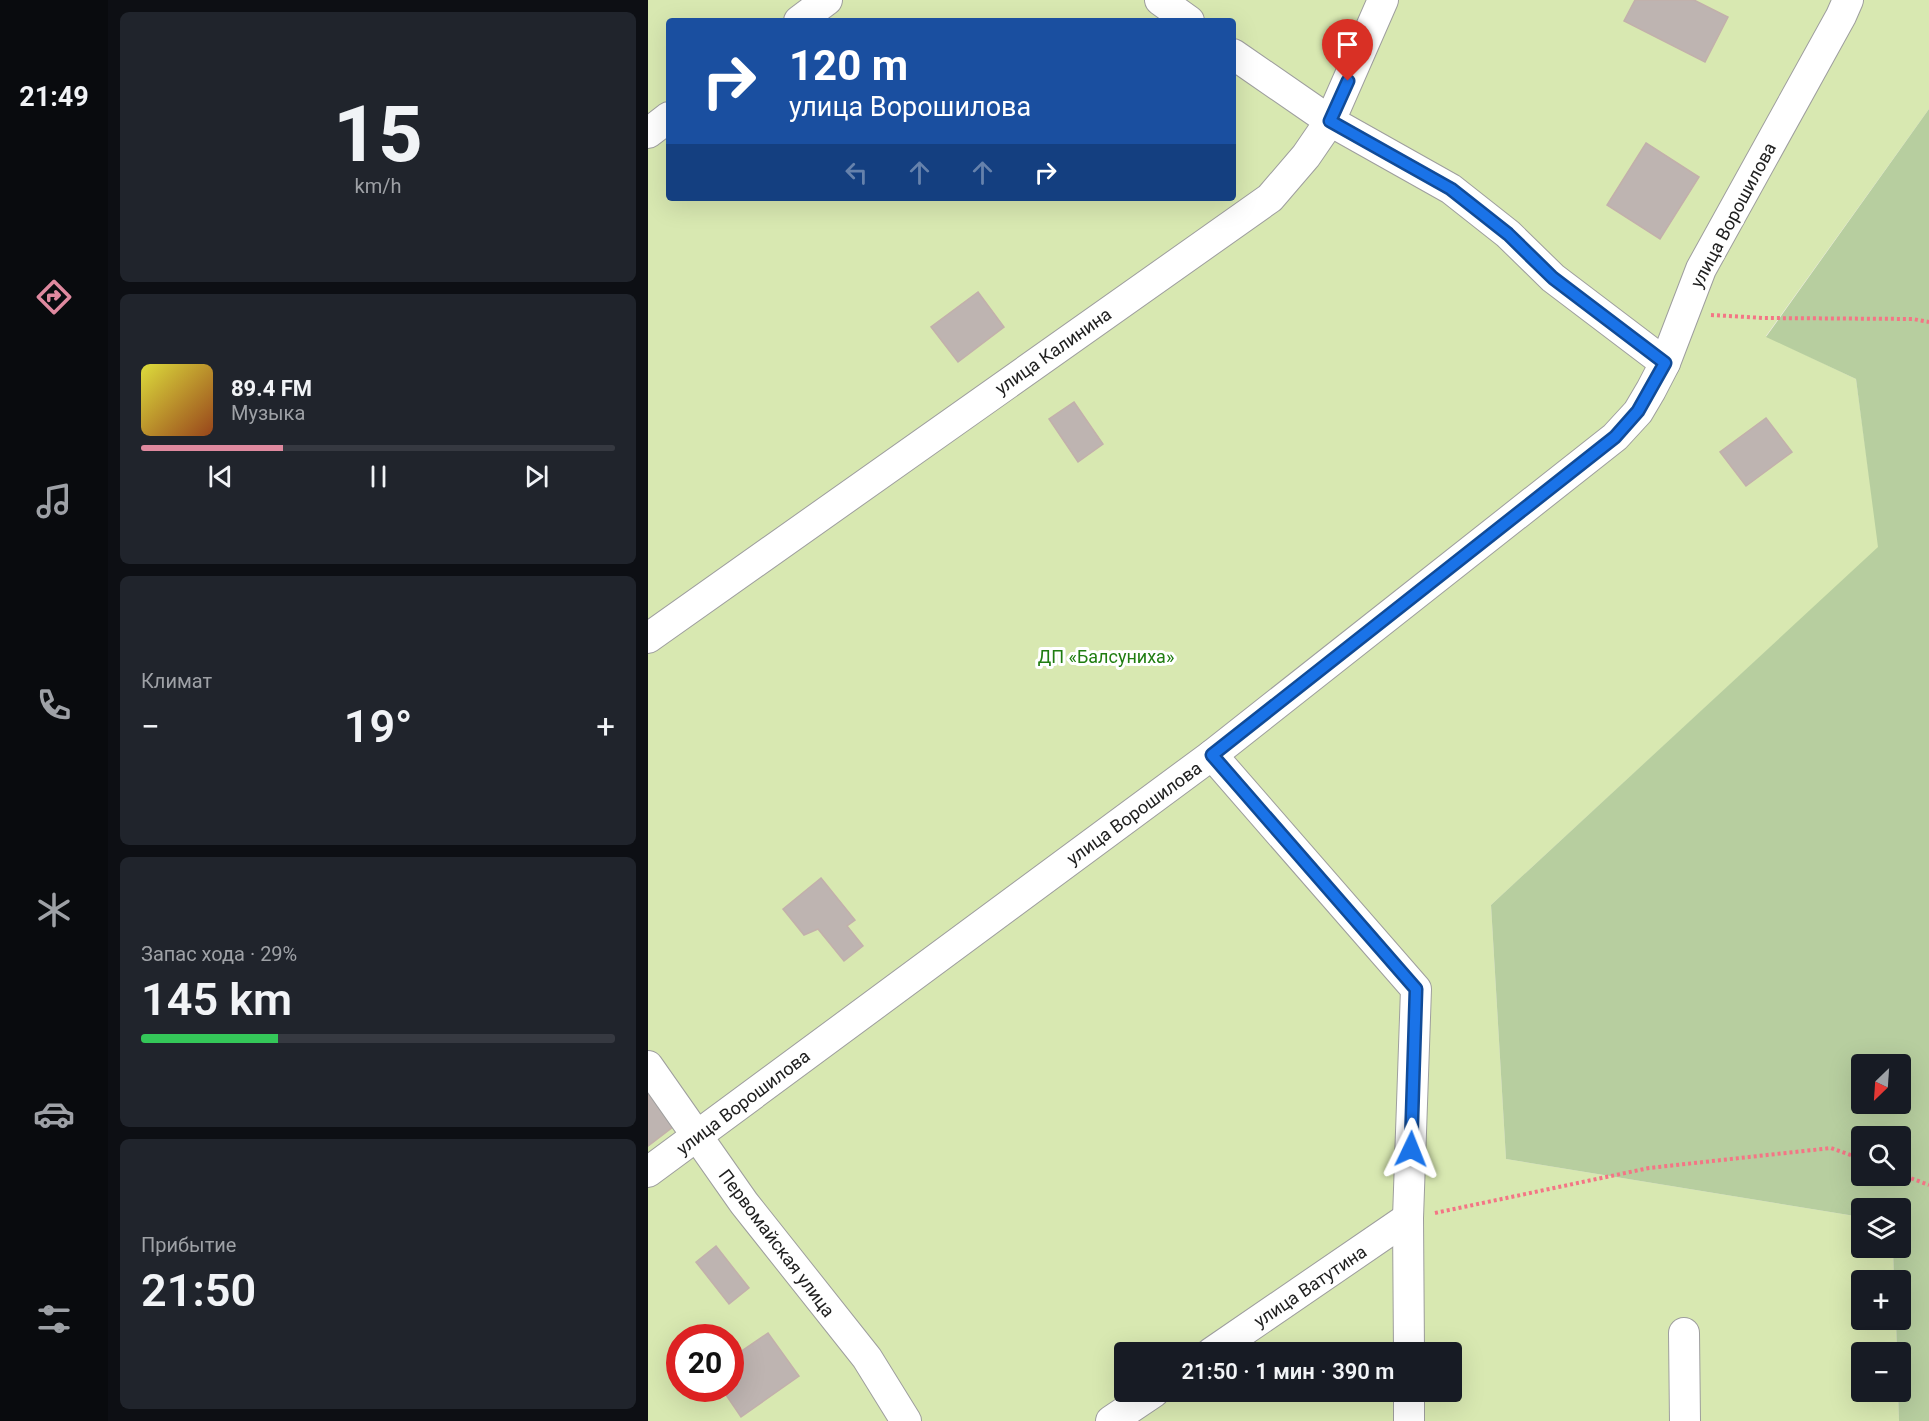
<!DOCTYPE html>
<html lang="ru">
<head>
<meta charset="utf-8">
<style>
  body { margin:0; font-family:Roboto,sans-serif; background:#20242c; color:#f1f3f6; height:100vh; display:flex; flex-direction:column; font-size:22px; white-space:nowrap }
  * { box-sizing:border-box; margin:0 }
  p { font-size:20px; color:#9ea1a6 }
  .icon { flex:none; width:33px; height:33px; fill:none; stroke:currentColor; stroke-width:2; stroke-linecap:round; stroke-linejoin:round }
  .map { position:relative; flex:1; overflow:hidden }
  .side { display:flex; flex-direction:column; gap:12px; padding:12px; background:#0d0f14; width:540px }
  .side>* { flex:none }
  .hud { position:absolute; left:18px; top:18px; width:570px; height:183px; border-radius:6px; box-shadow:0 6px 24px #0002; background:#1a4fa0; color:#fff; overflow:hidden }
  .needle { width:39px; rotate:205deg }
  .tools { position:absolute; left:1203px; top:1054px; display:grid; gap:12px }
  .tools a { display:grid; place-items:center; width:60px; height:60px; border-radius:6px; background:#171b24; box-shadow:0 6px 24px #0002; font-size:30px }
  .speed { position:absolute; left:18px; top:1324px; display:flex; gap:12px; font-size:30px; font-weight:700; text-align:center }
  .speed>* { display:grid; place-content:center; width:78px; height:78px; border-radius:50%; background:#171b24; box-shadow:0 6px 24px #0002; line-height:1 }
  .speed .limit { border:9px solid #d22; background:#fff; color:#111 }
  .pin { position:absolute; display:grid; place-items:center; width:51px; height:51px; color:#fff; margin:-62px -26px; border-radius:50% 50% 50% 0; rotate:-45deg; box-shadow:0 0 6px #0007 }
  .pin .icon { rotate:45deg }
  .me { position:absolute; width:66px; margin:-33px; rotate:2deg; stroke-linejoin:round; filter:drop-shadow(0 0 4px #0008) }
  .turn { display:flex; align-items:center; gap:21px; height:126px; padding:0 24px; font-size:27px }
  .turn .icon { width:78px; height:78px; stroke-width:2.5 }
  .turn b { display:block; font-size:42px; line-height:51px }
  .lanes { display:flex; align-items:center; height:57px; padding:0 24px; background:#0003; justify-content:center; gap:30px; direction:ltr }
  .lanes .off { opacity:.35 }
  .big { font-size:45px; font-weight:600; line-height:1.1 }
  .side .card { flex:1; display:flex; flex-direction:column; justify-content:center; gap:9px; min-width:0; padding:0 21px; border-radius:9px; background:#20242c }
  .side .dial { align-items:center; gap:0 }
  .dial b { font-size:78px; line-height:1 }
  .song { display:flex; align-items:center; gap:18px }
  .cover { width:72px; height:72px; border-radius:9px; background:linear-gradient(135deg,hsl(60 70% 55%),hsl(20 70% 35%)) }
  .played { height:6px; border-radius:3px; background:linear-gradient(90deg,#df899f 30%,#363941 30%) }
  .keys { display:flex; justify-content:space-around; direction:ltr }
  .heat { display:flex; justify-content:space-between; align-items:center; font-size:33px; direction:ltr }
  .charge { height:9px; border-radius:4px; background:linear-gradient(90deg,#34c759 29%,#363941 0) }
  .trip { position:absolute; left:466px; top:1342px; width:348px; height:60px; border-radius:6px; background:#171b24; box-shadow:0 6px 24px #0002; font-weight:600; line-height:60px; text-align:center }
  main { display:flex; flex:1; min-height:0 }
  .tabs { display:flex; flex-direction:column; width:108px; justify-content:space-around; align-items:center; background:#090b0e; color:#9ea1a6 }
  .tabs .icon { width:42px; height:42px }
  .tabs .selected { color:#df899f }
  .tabs b { font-size:27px; color:#f1f3f6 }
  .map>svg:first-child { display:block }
  .grass { fill:#d8e8b1; fill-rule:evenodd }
  .forest { fill:#b7ce9f; fill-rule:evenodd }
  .building { fill:#beb4b1; stroke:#c2b0ab; stroke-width:1.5 }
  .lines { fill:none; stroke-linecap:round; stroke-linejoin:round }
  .minor-casing { stroke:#9e9e9e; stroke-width:32 }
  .path { stroke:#f47585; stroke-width:4; stroke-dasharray:3 3; stroke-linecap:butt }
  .minor { stroke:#fff; stroke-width:30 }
  .route-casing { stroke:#114b97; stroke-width:15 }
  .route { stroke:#1a73e8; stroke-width:10 }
  .labels { text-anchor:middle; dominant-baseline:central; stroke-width:6; stroke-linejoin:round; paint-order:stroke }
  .street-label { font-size:18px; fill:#212121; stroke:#fff }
  .park-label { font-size:18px; fill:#207d11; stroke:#fff }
</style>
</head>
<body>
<main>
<nav class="tabs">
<b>21:49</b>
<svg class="icon selected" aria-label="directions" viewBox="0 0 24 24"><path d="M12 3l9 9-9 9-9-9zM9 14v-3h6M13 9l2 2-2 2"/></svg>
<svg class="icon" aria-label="music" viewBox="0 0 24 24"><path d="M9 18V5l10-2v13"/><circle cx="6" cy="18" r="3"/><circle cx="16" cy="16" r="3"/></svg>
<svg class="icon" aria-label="phone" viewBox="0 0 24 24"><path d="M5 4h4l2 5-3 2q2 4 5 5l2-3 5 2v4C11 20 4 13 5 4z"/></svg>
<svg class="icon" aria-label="climate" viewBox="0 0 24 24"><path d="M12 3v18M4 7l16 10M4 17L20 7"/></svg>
<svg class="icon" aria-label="car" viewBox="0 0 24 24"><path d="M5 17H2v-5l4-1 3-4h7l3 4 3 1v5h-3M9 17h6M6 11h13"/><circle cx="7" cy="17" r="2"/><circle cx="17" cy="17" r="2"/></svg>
<svg class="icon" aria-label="filters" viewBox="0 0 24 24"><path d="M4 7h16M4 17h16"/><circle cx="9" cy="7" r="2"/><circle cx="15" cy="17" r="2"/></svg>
</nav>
<section class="side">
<div class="card dial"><b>15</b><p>km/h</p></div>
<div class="card">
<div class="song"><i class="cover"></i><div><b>89.4 FM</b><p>Музыка</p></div></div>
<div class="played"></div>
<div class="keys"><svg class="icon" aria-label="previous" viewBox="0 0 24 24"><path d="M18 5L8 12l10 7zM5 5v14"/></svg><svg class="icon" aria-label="pause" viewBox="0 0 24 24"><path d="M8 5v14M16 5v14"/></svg><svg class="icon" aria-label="next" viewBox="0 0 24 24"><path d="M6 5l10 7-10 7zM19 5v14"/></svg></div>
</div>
<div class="card"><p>Климат</p>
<div class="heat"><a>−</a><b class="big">19°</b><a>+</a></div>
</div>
<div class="card"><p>Запас хода · 29%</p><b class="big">145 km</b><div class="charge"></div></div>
<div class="card"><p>Прибытие</p><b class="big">21:50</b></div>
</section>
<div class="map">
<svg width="1281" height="1421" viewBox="0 0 1281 1421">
  <rect width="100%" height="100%" fill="#f1ece8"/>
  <path class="grass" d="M 0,0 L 1281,0 L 1281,109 L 1118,336 L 1208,379 L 1231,547 L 843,905 L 858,1159 L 1213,1217 L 1214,1248 L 1245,1248 L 1246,1281 L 1214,1281 L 1214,1320 L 1248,1320 L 1249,1353 L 1214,1353 L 1214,1392 L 1250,1392 L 1251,1421 L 0,1421 ZM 21,21 L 585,21 L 585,198 L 21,198 ZM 32,1338 L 82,1338 L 82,1389 L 32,1389 ZM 477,1353 L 804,1353 L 804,1392 L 477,1392 Z"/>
  <path class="forest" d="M 1281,109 L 1281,1421 L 1251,1421 L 1250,1392 L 1252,1392 L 1252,1353 L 1249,1353 L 1248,1320 L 1252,1320 L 1252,1281 L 1246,1281 L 1245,1248 L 1252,1248 L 1252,1209 L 1214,1209 L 1213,1217 L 858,1159 L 843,905 L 1230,547 L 1208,379 L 1118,337 ZM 1214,1065 L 1252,1065 L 1252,1104 L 1214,1104 ZM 1214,1137 L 1252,1137 L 1252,1176 L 1214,1176 Z"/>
  <g class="building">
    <polygon points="987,0 1046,0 1080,17 1057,62 976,21"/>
    <polygon points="998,143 1051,177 1012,239 959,205"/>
    <polygon points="330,292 356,327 310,362 283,327"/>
    <polygon points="426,402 455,444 430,462 401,419"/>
    <polygon points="1118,418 1144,452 1098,486 1072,452"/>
    <polygon points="173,878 207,920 199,926 215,946 196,961 170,929 156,935 135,909"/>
    <polygon points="0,1083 30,1123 0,1146"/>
    <polygon points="68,1246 101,1288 81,1304 48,1262"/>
    <polygon points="120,1333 151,1376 93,1417 74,1389 82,1389 82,1359"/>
  </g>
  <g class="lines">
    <g class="minor-casing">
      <g id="minor">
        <polyline points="512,0 541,21"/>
        <polyline points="151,21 179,0"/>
        <polyline points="585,54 682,121 803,189 860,234 905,278 1017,363"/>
        <polyline points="0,133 21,117"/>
        <polyline points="0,638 622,198 658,156 682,121 735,0"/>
        <polyline points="564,755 768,989 760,1218 761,1353"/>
        <polyline points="0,1066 96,1203 219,1358 258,1421"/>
        <polyline points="0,1172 564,755 967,437 990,412 1003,390 1017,363 1053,269 1193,16 1200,0"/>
        <polyline points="1036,1333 1037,1421"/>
        <polyline points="563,1353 760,1218"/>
        <polyline points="761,1392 761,1421"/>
        <polyline points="463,1421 506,1392"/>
      </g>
    </g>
    <g class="path">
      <polyline points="1063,315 1116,318 1265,319 1281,322"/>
      <polyline points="1252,1174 1281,1185"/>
      <polyline points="787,1213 1001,1168 1183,1148 1214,1159"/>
    </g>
    <use href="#minor" class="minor"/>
  </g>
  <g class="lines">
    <g class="route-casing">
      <polyline id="route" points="700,81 682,121 803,189 860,234 905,278 1017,363 990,411 967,437 564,755 768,989 763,1149"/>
    </g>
    <use href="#route" class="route"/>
  </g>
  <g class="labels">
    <g class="street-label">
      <text transform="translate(1085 215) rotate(-62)">улица Ворошилова</text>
      <text transform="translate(405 351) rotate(-35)">улица Калинина</text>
      <text transform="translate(486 813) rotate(-36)">улица Ворошилова</text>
      <text transform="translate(95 1102) rotate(-37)">улица Ворошилова</text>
      <text transform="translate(129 1243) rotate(53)">Первомайская улица</text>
      <text transform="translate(662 1286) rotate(-34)">улица Ватутина</text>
    </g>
    <g class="park-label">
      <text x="458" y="656">ДП «Балсуниха»</text>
    </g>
  </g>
</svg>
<div class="tools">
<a><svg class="needle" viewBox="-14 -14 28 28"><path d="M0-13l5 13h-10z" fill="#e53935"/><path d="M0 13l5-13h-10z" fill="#9ea1a6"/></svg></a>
<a><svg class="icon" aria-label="search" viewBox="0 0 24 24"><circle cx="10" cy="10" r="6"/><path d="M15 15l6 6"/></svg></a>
<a><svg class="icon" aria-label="layers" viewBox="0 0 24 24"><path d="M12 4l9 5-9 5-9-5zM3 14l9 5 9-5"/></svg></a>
<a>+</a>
<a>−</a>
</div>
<div class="speed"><div class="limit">20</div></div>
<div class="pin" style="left:700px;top:81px;background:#d93025"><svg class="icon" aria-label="arrive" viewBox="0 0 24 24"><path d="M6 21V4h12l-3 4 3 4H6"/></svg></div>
<svg class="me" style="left:763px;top:1149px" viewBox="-20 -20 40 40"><path d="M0-17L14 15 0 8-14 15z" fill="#1a73e8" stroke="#fff" stroke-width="4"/></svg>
<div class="trip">21:50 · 1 мин · 390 m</div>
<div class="hud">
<div class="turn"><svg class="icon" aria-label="right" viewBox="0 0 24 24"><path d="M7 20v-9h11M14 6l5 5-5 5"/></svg><div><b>120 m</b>улица Ворошилова</div></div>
<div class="lanes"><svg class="icon off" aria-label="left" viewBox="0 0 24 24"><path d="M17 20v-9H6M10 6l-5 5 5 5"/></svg><svg class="icon off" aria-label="ahead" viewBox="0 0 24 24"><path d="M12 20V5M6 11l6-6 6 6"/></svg><svg class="icon off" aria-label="ahead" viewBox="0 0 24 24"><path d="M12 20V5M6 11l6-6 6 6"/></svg><svg class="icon" aria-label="right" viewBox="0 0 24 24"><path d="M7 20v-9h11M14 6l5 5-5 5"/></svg></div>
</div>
</div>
</main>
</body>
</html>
